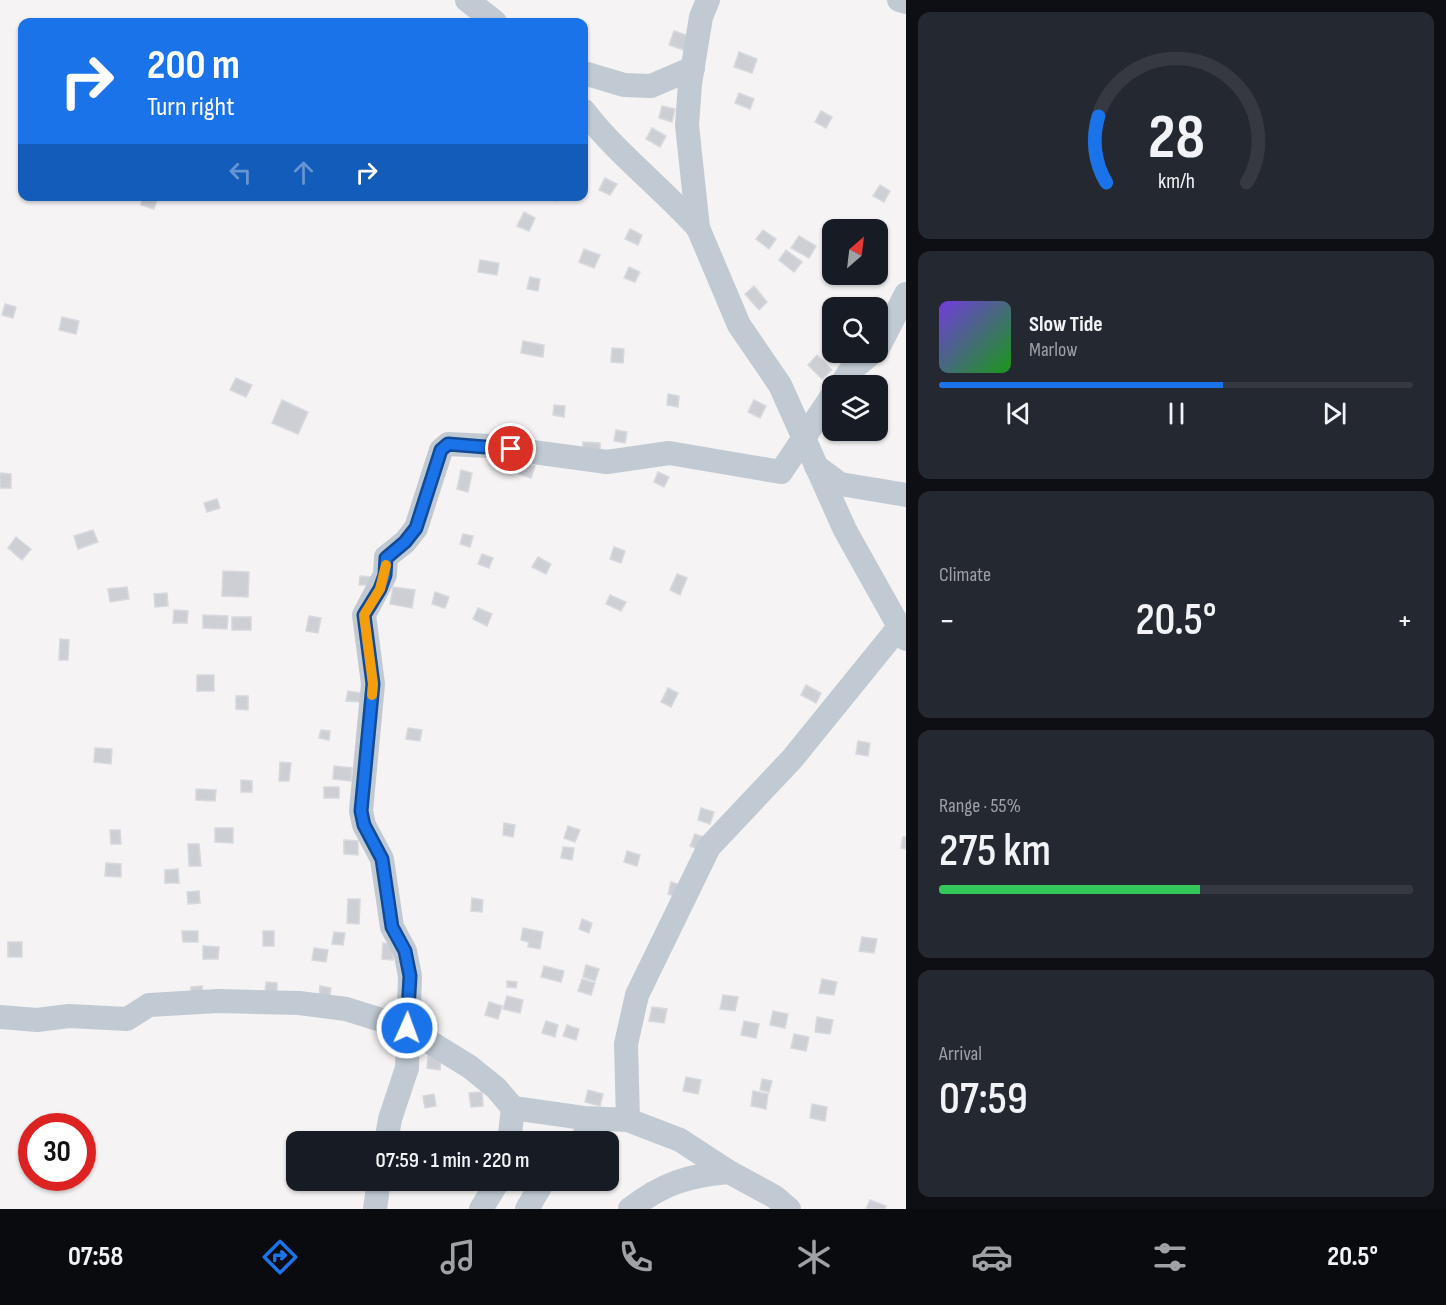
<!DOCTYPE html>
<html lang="en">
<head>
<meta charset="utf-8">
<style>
  body { margin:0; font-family:"Sofia Sans Condensed",sans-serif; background:#242831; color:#f1f3f6; height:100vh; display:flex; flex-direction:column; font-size:22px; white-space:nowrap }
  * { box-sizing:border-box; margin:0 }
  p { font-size:20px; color:#9ea1a6 }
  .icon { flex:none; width:33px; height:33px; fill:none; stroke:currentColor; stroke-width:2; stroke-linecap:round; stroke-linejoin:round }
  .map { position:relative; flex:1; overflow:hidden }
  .sheet { display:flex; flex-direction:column; gap:12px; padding:12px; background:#0d0f14; width:540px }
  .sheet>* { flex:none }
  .banner { position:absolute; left:18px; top:18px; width:570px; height:183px; border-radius:12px; box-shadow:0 2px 4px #0004; background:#1a73e8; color:#fff; overflow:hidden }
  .needle { width:39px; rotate:28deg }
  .tools { position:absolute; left:822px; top:219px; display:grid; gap:12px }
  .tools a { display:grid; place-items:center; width:66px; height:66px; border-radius:12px; background:#171b24; box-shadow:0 2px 4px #0004; font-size:30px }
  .speed { position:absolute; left:18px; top:1113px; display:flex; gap:12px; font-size:30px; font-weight:700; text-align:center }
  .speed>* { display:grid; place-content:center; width:78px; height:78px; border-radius:50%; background:#171b24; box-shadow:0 2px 4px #0004; line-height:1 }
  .speed .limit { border:9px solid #d22; background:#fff; color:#111 }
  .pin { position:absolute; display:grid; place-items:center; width:51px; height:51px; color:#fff; margin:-26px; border:3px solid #fff; border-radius:50%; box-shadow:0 2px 6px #0007 }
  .me { position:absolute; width:66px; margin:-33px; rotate:2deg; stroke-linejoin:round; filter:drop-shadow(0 0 4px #0008) }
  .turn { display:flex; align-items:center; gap:21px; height:126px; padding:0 30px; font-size:27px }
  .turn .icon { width:78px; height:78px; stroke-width:2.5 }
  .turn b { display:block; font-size:42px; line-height:51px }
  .lanes { display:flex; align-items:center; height:57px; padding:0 30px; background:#0003; justify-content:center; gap:30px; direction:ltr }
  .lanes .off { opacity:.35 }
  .big { font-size:45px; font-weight:600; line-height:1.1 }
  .sheet .card { flex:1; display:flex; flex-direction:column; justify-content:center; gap:9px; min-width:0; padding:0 21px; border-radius:12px; background:#242831 }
  .sheet .dial { align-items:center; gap:0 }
  .dial svg { height:156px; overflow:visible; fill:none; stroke:#363941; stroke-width:7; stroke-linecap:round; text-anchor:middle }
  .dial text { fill:#f1f3f6; stroke:none }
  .song { display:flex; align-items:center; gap:18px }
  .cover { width:72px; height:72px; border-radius:9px; background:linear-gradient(135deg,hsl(260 70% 55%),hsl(120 70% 35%)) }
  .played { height:6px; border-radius:3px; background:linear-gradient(90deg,#1a73e8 60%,#363941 60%) }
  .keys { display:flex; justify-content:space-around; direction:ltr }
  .heat { display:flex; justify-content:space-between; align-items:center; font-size:33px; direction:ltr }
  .charge { height:9px; border-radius:4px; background:linear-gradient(90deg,#34c759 55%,#363941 0) }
  .trip { position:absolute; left:286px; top:1131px; width:333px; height:60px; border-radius:12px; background:#171b24; box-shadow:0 2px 4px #0004; font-weight:600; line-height:60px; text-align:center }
  .dock { display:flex; height:96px; justify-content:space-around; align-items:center; background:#090b0e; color:#9ea1a6 }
  .dock .icon { width:42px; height:42px }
  .dock .current { color:#1a73e8 }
  .dock b { font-size:27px; color:#f1f3f6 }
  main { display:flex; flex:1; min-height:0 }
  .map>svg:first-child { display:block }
  .building { fill:#cdcfd5; stroke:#d7d9de; stroke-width:1.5 }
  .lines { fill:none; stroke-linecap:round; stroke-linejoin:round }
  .street { stroke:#c1cad2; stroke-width:24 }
  .route-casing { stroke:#114b97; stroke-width:15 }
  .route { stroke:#1a73e8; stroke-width:10 }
  .slow { stroke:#f59e0b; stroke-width:10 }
</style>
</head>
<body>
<main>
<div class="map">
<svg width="906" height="1209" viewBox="0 0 906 1209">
  <rect width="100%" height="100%" fill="#f5f3f3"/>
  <g class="building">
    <polygon points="674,31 689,36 684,50 669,45"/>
    <polygon points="739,52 757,59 752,73 734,67"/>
    <polygon points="739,93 754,99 750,109 735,103"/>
    <polygon points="662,106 675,109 672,122 659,118"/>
    <polygon points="821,111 832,117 826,128 815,122"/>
    <polygon points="652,128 666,136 660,147 646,139"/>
    <polygon points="605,178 617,184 610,195 599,190"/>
    <polygon points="880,185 890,191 884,202 873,196"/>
    <polygon points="143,196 158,196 154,209 141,205"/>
    <polygon points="544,196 559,196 557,201"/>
    <polygon points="524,212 535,218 529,231 517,226"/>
    <polygon points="630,229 642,235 638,245 625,239"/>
    <polygon points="763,230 776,239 769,249 756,239"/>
    <polygon points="799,236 816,246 809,258 791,248"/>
    <polygon points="584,249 600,255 594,268 579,262"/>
    <polygon points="786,250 802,262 794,272 779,260"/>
    <polygon points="480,260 499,263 497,275 478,272"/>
    <polygon points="629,267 640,272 635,282 624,278"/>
    <polygon points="530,277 540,279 538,291 527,289"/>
    <polygon points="754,286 767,302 759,310 745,294"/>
    <polygon points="5,304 16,307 13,318 2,315"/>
    <polygon points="62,317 79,321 76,334 59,330"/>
    <polygon points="523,341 544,345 543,357 521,353"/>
    <polygon points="612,348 624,349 623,363 611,362"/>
    <polygon points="817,355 832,370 822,379 808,365"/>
    <polygon points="236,378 252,385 246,397 230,390"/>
    <polygon points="668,394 679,396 678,407 667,405"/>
    <polygon points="282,400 308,412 298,434 272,423"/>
    <polygon points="754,400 766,406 760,418 748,412"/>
    <polygon points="554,405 565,406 564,417 553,415"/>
    <polygon points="616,430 627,432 625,443 614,441"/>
    <polygon points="583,442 600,443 600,455 583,454"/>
    <polygon points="523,461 535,466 531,478 519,474"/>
    <polygon points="461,470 472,473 468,492 457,489"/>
    <polygon points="658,472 669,477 664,487 654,482"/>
    <polygon points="0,473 11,474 11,488 0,488"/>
    <polygon points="217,499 220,508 207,512 204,503"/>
    <polygon points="93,530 98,542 78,549 74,536"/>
    <polygon points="463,534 473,536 470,547 460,544"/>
    <polygon points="16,537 31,549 22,560 8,548"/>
    <polygon points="614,547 625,551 621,563 610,559"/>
    <polygon points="482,554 493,558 489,568 478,564"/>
    <polygon points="538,557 551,564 546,574 532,567"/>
    <polygon points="223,571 249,572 248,597 222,596"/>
    <polygon points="677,574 687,578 680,595 670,590"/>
    <polygon points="360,576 371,577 371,585 359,585"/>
    <polygon points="127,587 129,599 110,602 108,589"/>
    <polygon points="393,587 415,590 412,608 390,604"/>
    <polygon points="435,592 449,597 445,608 432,604"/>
    <polygon points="167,593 168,606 155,607 154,594"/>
    <polygon points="610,595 626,602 621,611 606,604"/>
    <polygon points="478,608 492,614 487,626 473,619"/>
    <polygon points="174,610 188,611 187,623 173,623"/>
    <polygon points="203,615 228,616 227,629 203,628"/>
    <polygon points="309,616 321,618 318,633 306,631"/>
    <rect x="232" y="617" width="19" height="13"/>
    <polygon points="60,639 69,640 68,660 59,660"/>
    <rect x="197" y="675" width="17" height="16"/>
    <polygon points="806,685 821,693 816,703 801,695"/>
    <polygon points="668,688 678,693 671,707 661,702"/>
    <polygon points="348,691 361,693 360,702 346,701"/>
    <polygon points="236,696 248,696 248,710 236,709"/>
    <polygon points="408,728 422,730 420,741 406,739"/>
    <polygon points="321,730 330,731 329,740 319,738"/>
    <polygon points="858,741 870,743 868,756 856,754"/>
    <polygon points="95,748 112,749 111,764 94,762"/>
    <polygon points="280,762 291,763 289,781 279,781"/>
    <polygon points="334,766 352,768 351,781 333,779"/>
    <polygon points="241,780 252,781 252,792 241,792"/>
    <rect x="324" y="787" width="15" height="11"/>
    <polygon points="196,789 216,790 215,801 196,800"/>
    <polygon points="701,808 714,812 710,824 698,820"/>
    <polygon points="504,823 515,825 513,837 503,835"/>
    <polygon points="568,826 580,830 575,842 564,838"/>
    <polygon points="215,828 233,828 233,843 215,842"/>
    <polygon points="110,830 120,830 121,844 111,844"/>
    <polygon points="695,834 706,838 701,850 690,846"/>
    <polygon points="903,837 906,837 906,849 901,848"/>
    <polygon points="344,840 358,841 358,855 344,854"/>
    <polygon points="188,844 199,844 201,866 189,866"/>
    <polygon points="563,847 574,848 572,860 561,858"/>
    <polygon points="627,851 640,855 637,866 624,862"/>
    <polygon points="106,863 121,864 121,877 105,876"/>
    <polygon points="178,869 179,883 165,883 165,870"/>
    <polygon points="671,882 684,886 680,898 668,894"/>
    <polygon points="199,891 200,903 188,904 187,892"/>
    <polygon points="472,898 483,900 482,912 471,911"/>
    <polygon points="348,899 360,899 359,924 347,923"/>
    <polygon points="582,919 592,923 589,933 579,929"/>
    <polygon points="523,928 543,932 540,949 528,947 529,942 521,940"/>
    <polygon points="182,931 198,931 198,942 183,942"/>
    <rect x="263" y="931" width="11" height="15"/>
    <polygon points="334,932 345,933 343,945 332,944"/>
    <polygon points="862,937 877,939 874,953 859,951"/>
    <rect x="8" y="942" width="14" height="15"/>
    <polygon points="383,943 394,945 393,960 382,959"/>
    <polygon points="203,946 219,947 218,959 203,959"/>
    <polygon points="314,948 328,950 326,962 312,960"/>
    <polygon points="586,965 599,969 595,981 583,977"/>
    <polygon points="544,966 564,971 561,982 541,977"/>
    <polygon points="582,979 595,983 591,995 578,991"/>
    <polygon points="822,979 837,982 834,995 819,993"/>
    <polygon points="507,981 517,982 516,988 507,987"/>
    <polygon points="266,982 277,983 277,993 265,992"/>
    <polygon points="202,986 203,998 191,999 191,987"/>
    <polygon points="320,986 331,988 329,1001 319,1000"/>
    <polygon points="723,995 738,997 735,1011 720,1009"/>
    <polygon points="507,996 523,1000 520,1013 503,1009"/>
    <polygon points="489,1002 502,1006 498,1019 485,1015"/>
    <polygon points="652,1007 667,1009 664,1023 649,1021"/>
    <polygon points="773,1011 788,1014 785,1028 770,1025"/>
    <polygon points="817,1017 833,1020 830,1034 815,1032"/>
    <polygon points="546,1021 558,1025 555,1037 542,1033"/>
    <polygon points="744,1021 759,1024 756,1038 741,1035"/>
    <polygon points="567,1025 579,1029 576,1040 563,1036"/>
    <polygon points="794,1034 809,1037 806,1051 791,1048"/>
    <polygon points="428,1056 441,1057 440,1070 427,1068"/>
    <polygon points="686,1077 701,1080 698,1094 683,1091"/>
    <polygon points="762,1079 772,1081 769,1092 760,1090"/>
    <polygon points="588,1090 603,1094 600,1106 585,1102"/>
    <polygon points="753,1091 768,1094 766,1109 751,1106"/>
    <polygon points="482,1092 483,1106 471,1107 469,1093"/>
    <polygon points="434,1094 436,1106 425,1108 423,1096"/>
    <polygon points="812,1104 827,1107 825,1121 810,1118"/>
    <polygon points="870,1200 886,1206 885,1209 866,1209"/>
  </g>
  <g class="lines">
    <g class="street">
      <polyline points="467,0 495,22"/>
      <polyline points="708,0 701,17 690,84 687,125 698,228 739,325 780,385 845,530 906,639"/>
      <polyline points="899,0 906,2"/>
      <polyline points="584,73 624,85 651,86 693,68"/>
      <path d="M 584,111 C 618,155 661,187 698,228"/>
      <polyline points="878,348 906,294"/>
      <polyline points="840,386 850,371 873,352"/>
      <polyline points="816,466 840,484 906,495"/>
      <polyline points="0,1017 37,1020 69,1016 127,1019 149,1005 218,1001 299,1003 346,1009 407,1028 470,1067 496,1088 513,1108"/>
      <polyline points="628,1120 680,1140 729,1172 775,1197 789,1209"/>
      <polyline points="386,1142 390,1119 407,1068 410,976 405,951 392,927 382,859 364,825 361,811 373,684 364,615 385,575 386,557 405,542 416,528 441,450 448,444 489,446 607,462 669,453 781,472 832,396"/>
      <polyline points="509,1142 513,1108 584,1118 628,1120 626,1044 637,995 709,847 792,759 899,627 906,627"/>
      <polyline points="580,1142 595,1119"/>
      <polyline points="375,1209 379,1180"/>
      <polyline points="481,1209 499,1180"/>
      <polyline points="527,1209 544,1180"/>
      <path d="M 630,1209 C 662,1184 689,1175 729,1172"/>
    </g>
  </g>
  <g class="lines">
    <g class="route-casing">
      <polyline id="route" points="407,1028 410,976 405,951 392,927 382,859 364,825 361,811 373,684 364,615 380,589 385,575 386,558 405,542 416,528 441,450 448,444 511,449"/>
    </g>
    <use href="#route" class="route"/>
    <polyline class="slow" points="372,695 373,684 364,615 380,589 386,565"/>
  </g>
</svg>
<div class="tools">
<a><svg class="needle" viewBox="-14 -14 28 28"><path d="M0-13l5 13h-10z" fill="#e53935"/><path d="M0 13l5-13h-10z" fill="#9ea1a6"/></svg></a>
<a><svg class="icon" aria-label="search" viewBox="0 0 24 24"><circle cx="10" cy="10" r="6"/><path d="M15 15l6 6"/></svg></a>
<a><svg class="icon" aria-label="layers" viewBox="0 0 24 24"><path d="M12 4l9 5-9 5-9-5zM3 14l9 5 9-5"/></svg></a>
</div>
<div class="speed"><div class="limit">30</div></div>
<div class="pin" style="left:511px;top:449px;background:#d93025"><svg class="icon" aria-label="arrive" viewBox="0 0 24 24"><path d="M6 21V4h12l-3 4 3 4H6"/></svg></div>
<svg class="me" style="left:407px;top:1028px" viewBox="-20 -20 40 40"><circle r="17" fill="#1a73e8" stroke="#fff" stroke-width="3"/><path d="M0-11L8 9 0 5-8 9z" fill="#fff"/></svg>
<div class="trip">07:59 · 1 min · 220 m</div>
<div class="banner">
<div class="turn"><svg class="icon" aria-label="right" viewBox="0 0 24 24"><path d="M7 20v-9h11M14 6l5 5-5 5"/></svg><div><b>200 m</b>Turn right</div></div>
<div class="lanes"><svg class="icon off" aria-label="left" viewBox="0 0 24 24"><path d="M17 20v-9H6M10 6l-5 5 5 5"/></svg><svg class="icon off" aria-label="ahead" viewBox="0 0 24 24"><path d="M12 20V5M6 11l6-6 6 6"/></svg><svg class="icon" aria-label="right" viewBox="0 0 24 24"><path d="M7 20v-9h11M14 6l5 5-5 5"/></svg></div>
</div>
</div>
<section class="sheet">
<div class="card dial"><svg viewBox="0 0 100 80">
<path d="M14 69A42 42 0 1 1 86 69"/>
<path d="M14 69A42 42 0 0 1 10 35" stroke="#1a73e8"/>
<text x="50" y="56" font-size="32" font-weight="700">28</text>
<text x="50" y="72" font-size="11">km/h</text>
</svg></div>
<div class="card">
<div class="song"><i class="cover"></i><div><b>Slow Tide</b><p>Marlow</p></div></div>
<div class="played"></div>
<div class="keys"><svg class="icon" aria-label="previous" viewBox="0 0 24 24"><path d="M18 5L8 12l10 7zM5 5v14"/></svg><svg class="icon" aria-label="pause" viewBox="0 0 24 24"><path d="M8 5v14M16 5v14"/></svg><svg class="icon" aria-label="next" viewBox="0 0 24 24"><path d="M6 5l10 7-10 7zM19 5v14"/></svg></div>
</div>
<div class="card"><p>Climate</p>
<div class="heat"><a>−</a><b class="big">20.5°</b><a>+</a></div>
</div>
<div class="card"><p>Range · 55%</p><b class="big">275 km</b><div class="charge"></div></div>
<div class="card"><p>Arrival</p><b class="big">07:59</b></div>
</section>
</main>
<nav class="dock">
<b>07:58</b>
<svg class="icon current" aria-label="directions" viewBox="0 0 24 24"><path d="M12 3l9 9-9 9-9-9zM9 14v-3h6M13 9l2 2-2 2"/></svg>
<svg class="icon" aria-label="music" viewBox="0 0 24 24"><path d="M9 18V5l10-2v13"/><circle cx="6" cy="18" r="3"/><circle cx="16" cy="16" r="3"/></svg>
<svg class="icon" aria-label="phone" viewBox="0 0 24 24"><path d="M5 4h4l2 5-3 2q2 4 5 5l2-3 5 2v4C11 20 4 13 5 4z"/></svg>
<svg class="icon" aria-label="climate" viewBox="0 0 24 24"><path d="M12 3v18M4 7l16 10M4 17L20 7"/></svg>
<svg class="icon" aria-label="car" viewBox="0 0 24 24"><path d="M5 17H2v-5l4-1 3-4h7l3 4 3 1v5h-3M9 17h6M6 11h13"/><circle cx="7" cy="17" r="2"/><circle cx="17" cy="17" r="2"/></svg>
<svg class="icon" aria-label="filters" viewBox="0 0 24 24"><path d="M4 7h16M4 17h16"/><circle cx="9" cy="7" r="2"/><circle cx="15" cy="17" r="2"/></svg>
<b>20.5°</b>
</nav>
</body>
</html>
